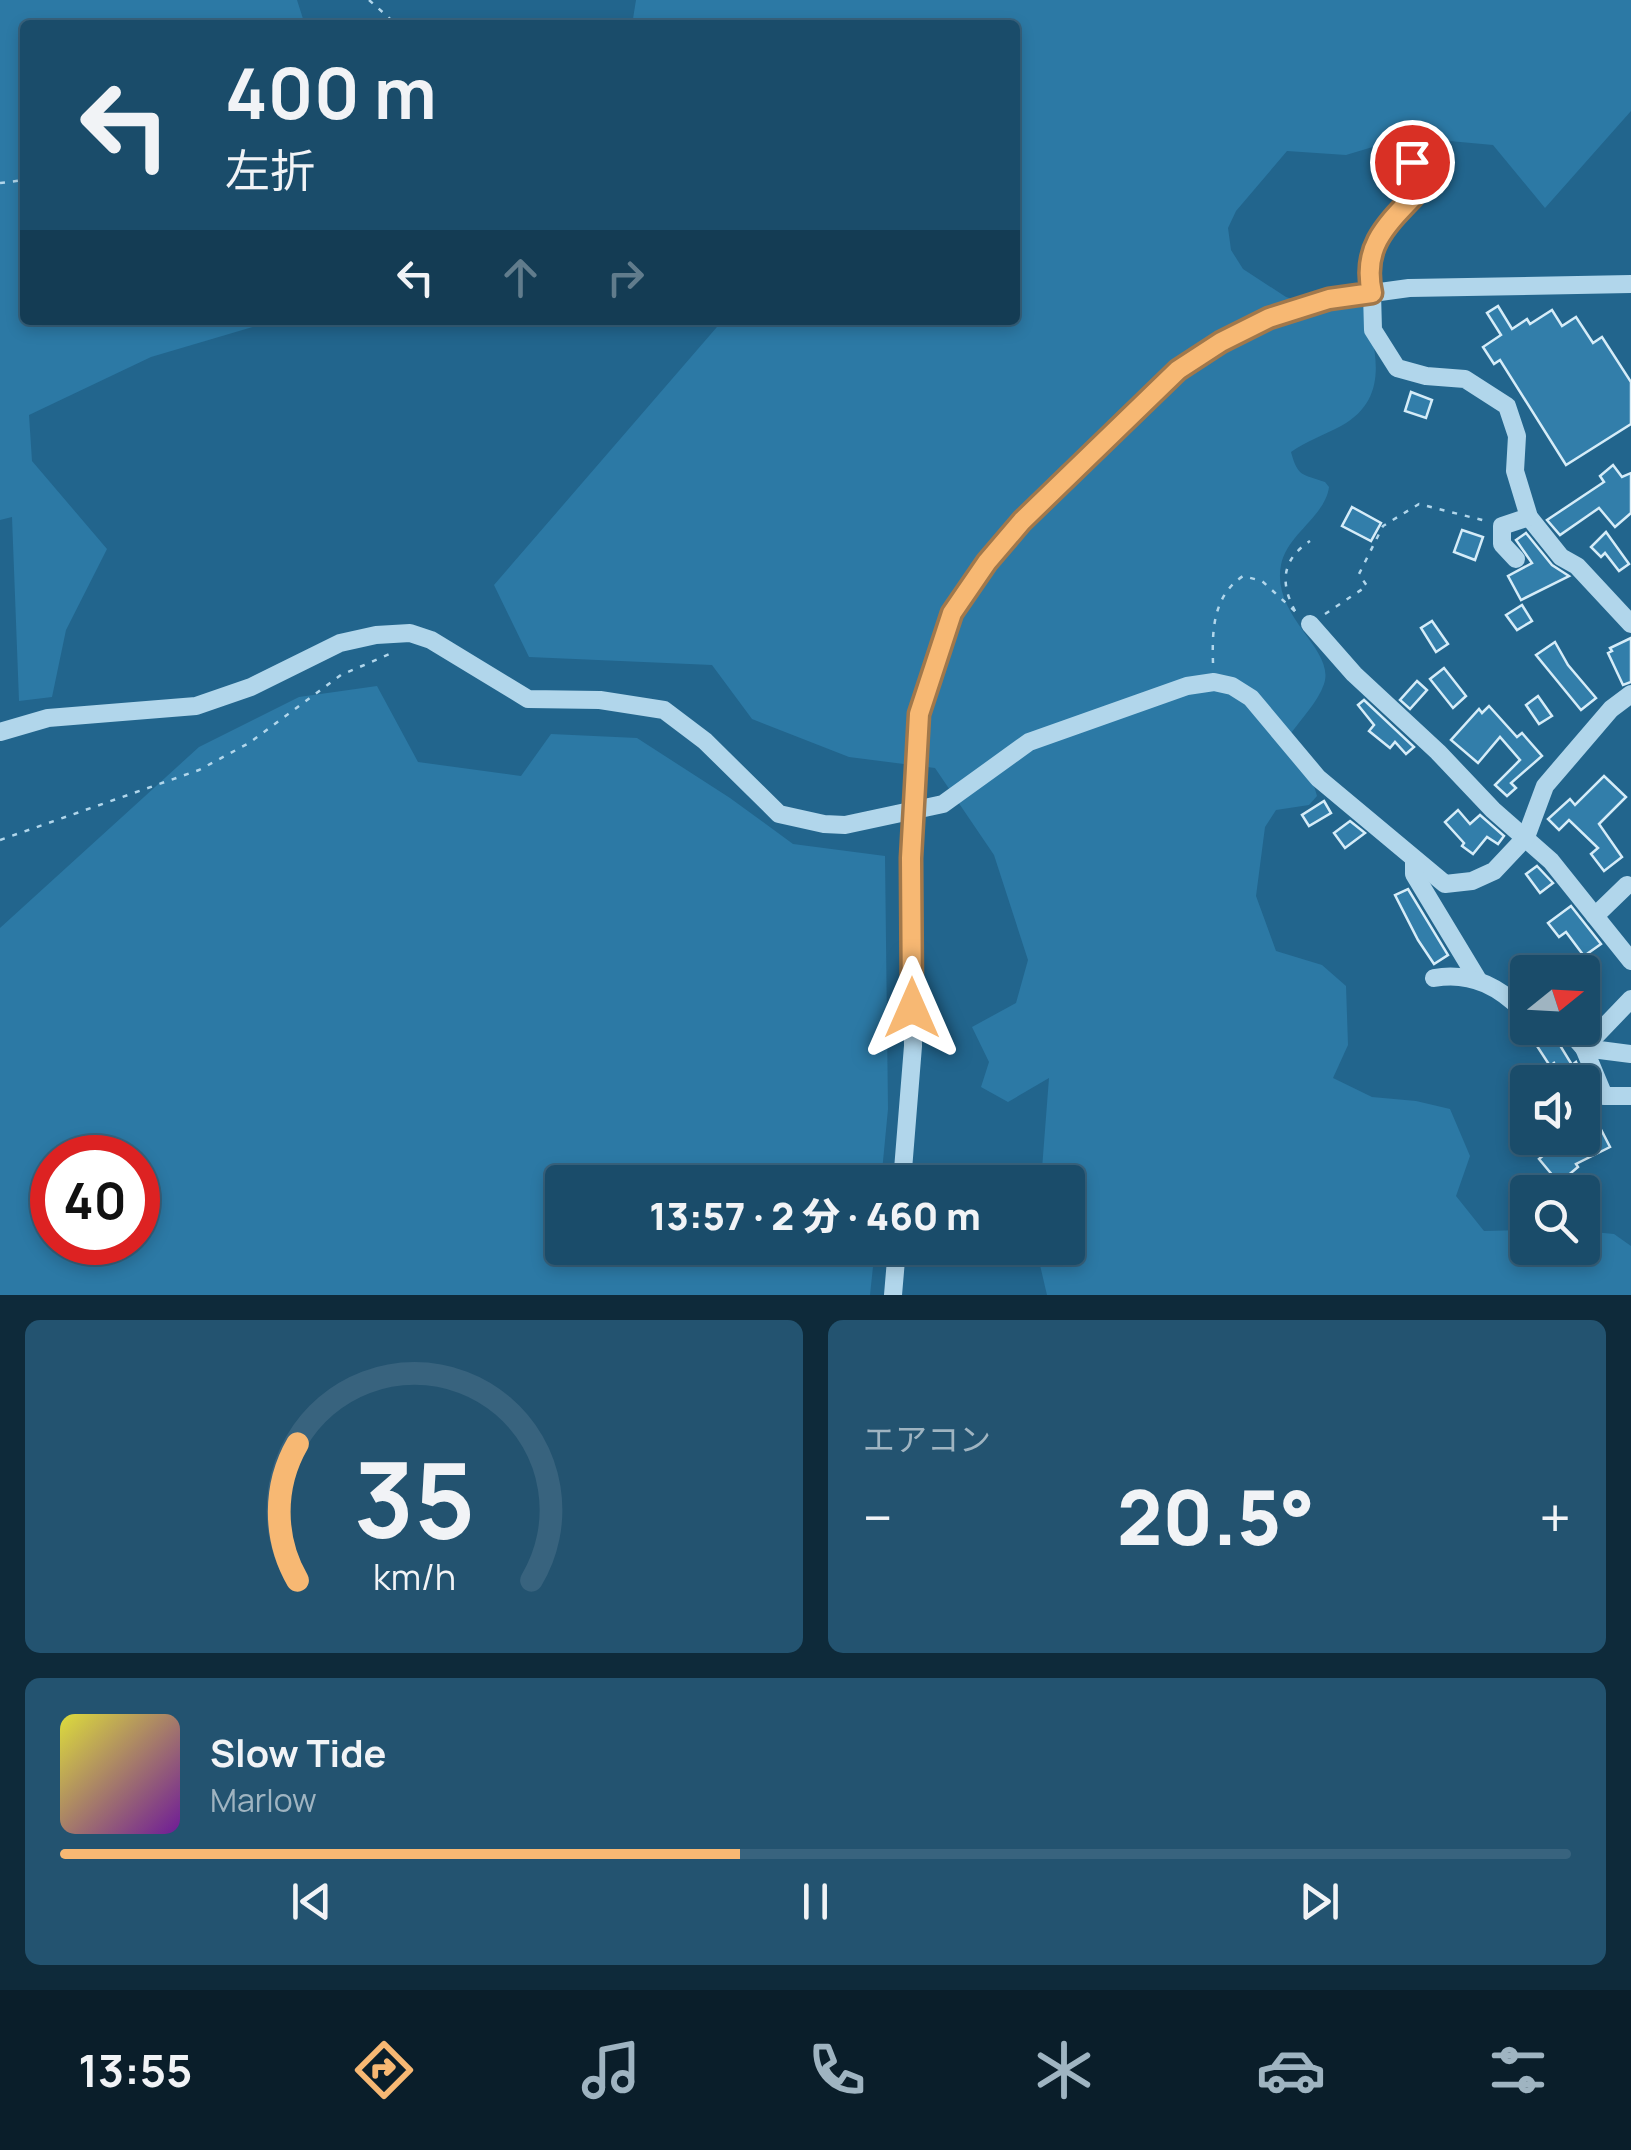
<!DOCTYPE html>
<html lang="ja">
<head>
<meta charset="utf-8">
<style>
  body { margin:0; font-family:Manrope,"Noto Sans JP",sans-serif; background:#235370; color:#f1f3f6; height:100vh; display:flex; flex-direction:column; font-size:38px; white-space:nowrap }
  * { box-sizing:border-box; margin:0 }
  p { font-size:32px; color:#9fb4c1 }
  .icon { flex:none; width:55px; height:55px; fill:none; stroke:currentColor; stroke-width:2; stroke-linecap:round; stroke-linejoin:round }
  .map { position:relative; height:1295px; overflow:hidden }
  .panel { display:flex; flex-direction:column; gap:25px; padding:25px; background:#0e2a3a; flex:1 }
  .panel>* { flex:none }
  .hud { position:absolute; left:20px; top:20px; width:1000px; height:305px; border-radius:10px; box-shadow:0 5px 15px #0003,0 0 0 2px #38637e; background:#1a4c6a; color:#f1f3f6; overflow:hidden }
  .needle { width:65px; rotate:72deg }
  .fabs { position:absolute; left:1510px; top:955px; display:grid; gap:20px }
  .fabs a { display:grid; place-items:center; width:90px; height:90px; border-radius:10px; background:#1a4c6a; box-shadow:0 5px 15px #0003,0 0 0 2px #38637e; font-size:50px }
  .speed { position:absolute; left:30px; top:1135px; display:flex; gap:20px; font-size:50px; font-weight:700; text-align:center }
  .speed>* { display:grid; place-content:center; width:130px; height:130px; border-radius:50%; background:#1a4c6a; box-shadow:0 5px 15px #0003,0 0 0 2px #38637e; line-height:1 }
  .speed .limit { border:15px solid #d22; background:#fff; color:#111 }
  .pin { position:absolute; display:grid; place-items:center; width:85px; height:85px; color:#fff; margin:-42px; border:5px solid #fff; border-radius:50%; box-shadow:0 2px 10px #0007 }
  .me { position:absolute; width:110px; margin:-55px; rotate:0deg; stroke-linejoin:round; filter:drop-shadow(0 0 8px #0008) }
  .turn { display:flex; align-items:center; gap:35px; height:210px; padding:0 40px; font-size:45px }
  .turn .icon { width:130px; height:130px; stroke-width:2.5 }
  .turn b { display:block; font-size:70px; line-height:85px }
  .lanes { display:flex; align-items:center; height:95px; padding:0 40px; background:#0003; justify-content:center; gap:50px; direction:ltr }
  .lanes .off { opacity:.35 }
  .big { font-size:75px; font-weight:800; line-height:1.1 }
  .panel .widget { flex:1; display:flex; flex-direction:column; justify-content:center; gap:15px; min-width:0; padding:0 35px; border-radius:15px; background:#235370 }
  .panel .dial { align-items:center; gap:0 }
  .dial svg { height:260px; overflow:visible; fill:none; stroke:#38637e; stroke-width:7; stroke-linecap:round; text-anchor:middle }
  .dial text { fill:#f1f3f6; stroke:none }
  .song { display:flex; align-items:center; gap:30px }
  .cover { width:120px; height:120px; border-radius:15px; background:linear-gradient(135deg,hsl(60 70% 55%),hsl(280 70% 35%)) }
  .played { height:10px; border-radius:5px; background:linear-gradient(90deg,#f7b873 45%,#38637e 45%) }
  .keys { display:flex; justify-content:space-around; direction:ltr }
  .heat { display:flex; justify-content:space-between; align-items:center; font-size:55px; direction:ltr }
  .panel .tiles { flex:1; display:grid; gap:25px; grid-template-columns:1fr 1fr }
  .widget:last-child { grid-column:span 2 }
  .trip { position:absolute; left:545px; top:1165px; width:540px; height:100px; border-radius:10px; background:#1a4c6a; box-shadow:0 5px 15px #0003,0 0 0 2px #38637e; font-weight:800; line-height:100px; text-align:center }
  .menu { display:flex; height:160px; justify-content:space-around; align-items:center; background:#0a1e2a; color:#9fb4c1 }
  .menu .icon { width:70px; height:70px }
  .menu .active { color:#f7b873 }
  .menu b { font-size:45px; color:#f1f3f6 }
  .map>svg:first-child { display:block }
  .green { fill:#2c79a5; fill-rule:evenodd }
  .building { fill:#327eaa; stroke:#d5ecf8; stroke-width:2.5 }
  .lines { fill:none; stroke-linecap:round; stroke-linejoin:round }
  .path { stroke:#b1d6eb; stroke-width:2.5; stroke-dasharray:5 8; stroke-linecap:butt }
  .minor { stroke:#b1d6eb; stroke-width:18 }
  .route-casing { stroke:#a1784b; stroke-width:25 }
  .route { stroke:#f7b873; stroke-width:18 }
</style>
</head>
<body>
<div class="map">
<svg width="1631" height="1295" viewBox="0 0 1631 1295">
  <rect width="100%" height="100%" fill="#22658d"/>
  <g class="green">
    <polygon points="0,0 297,0 305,25 25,25 25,320 276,320 151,357 29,415 32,461 107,549 66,630 52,697 19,701 12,517 0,520"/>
    <path d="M 636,0 L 1631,0 L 1631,111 L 1545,208 L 1493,145 L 1406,137 L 1346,155 L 1287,151 L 1236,211 L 1228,228 L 1231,250 L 1243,269 L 1286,297 L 1319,308 L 1364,304 C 1375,348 1392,398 1341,426 C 1324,435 1307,441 1291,452 C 1298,478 1303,474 1325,482 L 1329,487 C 1325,517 1287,534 1281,565 C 1271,617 1336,649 1324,684 C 1318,702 1300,720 1289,736 L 1312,779 L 1317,796 L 1309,805 L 1276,810 L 1265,827 L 1256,896 L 1276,951 L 1322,965 L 1346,986 L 1348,1045 L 1333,1078 L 1372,1097 L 1416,1101 L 1450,1109 L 1470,1156 L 1456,1196 L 1484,1231 L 1527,1230 L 1528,1248 L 1582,1248 L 1583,1231 L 1614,1234 L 1631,1246 L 1631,1295 L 1047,1295 L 1036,1248 L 1068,1248 L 1068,1182 L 1041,1182 L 1049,1078 L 1008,1102 L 981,1087 L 989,1062 L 972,1027 L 1016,1003 L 1028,960 L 994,855 L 935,768 L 849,757 L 752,719 L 712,665 L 529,657 L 494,585 L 723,320 L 1015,320 L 1015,25 L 632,25 Z"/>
    <path d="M 377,686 L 418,762 L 521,776 L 551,734 L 637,738 L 730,798 L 793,844 L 885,856 L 888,1109 L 881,1182 L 562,1182 L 562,1248 L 875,1248 L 870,1295 L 0,1295 L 0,928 L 199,747 L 299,697 ZM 52,1158 L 138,1158 L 138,1242 L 52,1242 Z"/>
  </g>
  <g class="building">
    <polygon points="1498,306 1512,329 1527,319 1530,324 1552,310 1562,326 1576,317 1593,343 1602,337 1631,382 1631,424 1566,465 1500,360 1494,364 1483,347 1501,335 1487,313"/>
    <polygon points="1411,392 1432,400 1426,418 1405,411"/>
    <polygon points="1613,465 1622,477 1631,473 1631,513 1615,527 1599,508 1560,535 1547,520 1604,482 1600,476"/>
    <polygon points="1352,507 1381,523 1371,541 1342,526"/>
    <polygon points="1462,530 1483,537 1475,560 1454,552"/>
    <polygon points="1606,532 1629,564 1619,571 1605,553 1601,557 1591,547"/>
    <polygon points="1526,533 1552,565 1569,576 1521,600 1508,576 1532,563 1516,540"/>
    <polygon points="1522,605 1532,621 1517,630 1506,615"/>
    <polygon points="1432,621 1448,644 1436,652 1421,628"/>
    <polygon points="1631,638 1631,682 1623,685 1608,653 1612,651 1610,648"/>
    <polygon points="1555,642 1568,665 1596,698 1581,710 1536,655"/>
    <polygon points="1444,668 1466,696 1453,708 1430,679"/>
    <polygon points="1417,681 1427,690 1410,709 1400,700"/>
    <polygon points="1538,696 1552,716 1539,724 1526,705"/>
    <polygon points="1364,700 1414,747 1406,754 1395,742 1390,748 1369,731 1374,725 1358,705"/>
    <polygon points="1489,706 1517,737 1522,733 1542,756 1511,783 1516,788 1507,796 1495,785 1520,760 1500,737 1478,763 1451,740 1479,709 1482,713"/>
    <polygon points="1604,776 1626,797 1599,824 1622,857 1604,871 1591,854 1598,848 1569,820 1559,830 1548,819 1570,799 1575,805"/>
    <polygon points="1324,801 1331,813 1309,826 1302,815"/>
    <polygon points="1458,810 1470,824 1480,815 1504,836 1498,844 1487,837 1473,854 1462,846 1464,843 1445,822"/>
    <polygon points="1350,821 1365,833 1345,848 1334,833"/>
    <polygon points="1537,866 1553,883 1540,893 1526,874"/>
    <polygon points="1408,889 1448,955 1434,964 1418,940 1395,895"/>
    <polygon points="1571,906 1601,944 1584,956 1566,932 1559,937 1548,923"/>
    <polygon points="1543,1038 1558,1042 1572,1065 1576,1062 1585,1082 1564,1082 1554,1063 1550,1066 1535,1043"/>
    <polygon points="1592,1112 1610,1147 1576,1164 1578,1167 1559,1183 1539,1159 1564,1138 1582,1138 1582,1117"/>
  </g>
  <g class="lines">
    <g class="path">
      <polyline points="369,0 397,25"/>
      <polyline points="0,183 25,180"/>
      <path d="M 1295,611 C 1279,581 1283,559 1310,541"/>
      <polyline points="1325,614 1367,586 1359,574 1383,526 1419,504 1486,521"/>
      <path d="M 1213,663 C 1212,630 1213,596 1243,576 L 1262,581 L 1298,614"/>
      <polyline points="0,840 199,770 249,743 341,675 392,653"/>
    </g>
    <g class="minor">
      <polyline points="1413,162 1413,197 1389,223 1375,244 1367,270 1372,293 1373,330 1397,368 1426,376 1465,379 1507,406 1517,436 1515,471 1529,517 1561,557 1577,566 1631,624"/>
      <polyline points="1516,559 1502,544 1502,526 1529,517"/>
      <polyline points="1310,624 1354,674 1438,752 1493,810 1551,861 1595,916 1627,885"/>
      <polyline points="0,732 48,718 196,706 251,687 340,643 376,635 410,633 431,640 528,699 600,700 664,710 705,741 779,814 824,824 845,825 943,804 1029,742 1187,686 1214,682 1232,686 1251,698 1318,778 1445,884 1472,881 1494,871 1526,837 1545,786 1611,709 1631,694"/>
      <polyline points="1414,860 1414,874 1478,980"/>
      <polyline points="1595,916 1631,961"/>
      <path d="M 1434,978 C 1472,971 1502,988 1528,1016"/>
      <polyline points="1549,1028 1570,1032 1584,1048 1604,1096 1631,1096"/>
      <polyline points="1584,1048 1631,999"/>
      <polyline points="1584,1048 1631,1054"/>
      <polyline points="902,1182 913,1046 911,858 919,714 952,613 987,562 1021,521 1178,370 1221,342 1269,318 1329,299 1409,288 1631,284"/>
      <polyline points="893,1295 897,1248"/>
    </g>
  </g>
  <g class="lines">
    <g class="route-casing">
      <path id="route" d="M 912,1008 L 911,858 L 919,714 L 952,613 L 987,562 L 1022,521 L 1178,370 L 1221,342 L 1269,318 L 1329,299 L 1372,293 C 1362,249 1384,227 1413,197 L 1412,162"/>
    </g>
    <use href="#route" class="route"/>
  </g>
</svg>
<div class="fabs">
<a><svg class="needle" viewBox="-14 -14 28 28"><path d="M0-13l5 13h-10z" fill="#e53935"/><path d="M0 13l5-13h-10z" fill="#9fb4c1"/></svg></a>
<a><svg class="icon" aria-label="sound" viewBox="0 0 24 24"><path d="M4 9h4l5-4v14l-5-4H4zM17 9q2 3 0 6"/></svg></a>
<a><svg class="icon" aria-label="search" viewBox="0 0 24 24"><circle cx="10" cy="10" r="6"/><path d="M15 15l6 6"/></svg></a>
</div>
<div class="speed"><div class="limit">40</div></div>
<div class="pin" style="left:1412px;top:162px;background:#d93025"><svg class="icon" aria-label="arrive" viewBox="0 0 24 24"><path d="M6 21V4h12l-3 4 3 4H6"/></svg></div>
<svg class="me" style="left:912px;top:1008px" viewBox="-20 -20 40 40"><path d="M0-17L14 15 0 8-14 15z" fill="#f7b873" stroke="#fff" stroke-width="4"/></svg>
<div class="trip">13:57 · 2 分 · 460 m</div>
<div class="hud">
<div class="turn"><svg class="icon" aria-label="left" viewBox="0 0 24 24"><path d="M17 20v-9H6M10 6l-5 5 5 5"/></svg><div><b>400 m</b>左折</div></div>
<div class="lanes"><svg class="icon" aria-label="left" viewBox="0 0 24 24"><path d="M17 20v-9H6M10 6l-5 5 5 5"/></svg><svg class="icon off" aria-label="ahead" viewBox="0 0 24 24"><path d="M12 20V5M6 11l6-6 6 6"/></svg><svg class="icon off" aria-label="right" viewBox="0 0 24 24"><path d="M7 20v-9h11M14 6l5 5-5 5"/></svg></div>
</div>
</div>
<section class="panel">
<div class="tiles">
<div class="widget dial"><svg viewBox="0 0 100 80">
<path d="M14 69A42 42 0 1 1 86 69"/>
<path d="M14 69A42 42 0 0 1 14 27" stroke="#f7b873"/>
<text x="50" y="56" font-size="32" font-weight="700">35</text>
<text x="50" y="72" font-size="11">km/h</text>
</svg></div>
<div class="widget"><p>エアコン</p>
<div class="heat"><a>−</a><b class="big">20.5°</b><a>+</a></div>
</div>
<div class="widget">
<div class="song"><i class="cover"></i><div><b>Slow Tide</b><p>Marlow</p></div></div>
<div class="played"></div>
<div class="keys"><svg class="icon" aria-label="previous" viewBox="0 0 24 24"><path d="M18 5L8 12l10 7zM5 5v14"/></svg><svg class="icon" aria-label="pause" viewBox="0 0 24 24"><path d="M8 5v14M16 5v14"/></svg><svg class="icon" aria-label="next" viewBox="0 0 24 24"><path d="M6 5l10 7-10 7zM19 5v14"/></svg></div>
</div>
</div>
</section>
<nav class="menu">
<b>13:55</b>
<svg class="icon active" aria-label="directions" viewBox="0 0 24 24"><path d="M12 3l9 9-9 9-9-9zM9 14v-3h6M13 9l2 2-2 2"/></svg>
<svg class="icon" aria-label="music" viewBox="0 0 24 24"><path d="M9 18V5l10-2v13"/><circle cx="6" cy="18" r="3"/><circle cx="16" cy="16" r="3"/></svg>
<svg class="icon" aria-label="phone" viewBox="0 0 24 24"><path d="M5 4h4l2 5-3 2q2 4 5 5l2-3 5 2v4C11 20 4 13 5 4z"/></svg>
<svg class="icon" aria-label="climate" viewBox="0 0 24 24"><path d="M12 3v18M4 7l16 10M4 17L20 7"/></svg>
<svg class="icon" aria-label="car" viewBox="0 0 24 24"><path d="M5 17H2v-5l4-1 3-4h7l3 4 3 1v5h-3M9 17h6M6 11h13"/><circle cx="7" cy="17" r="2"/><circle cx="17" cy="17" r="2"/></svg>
<svg class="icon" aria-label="filters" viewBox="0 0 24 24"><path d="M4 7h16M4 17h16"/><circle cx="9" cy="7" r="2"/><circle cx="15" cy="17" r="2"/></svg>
</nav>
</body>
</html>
